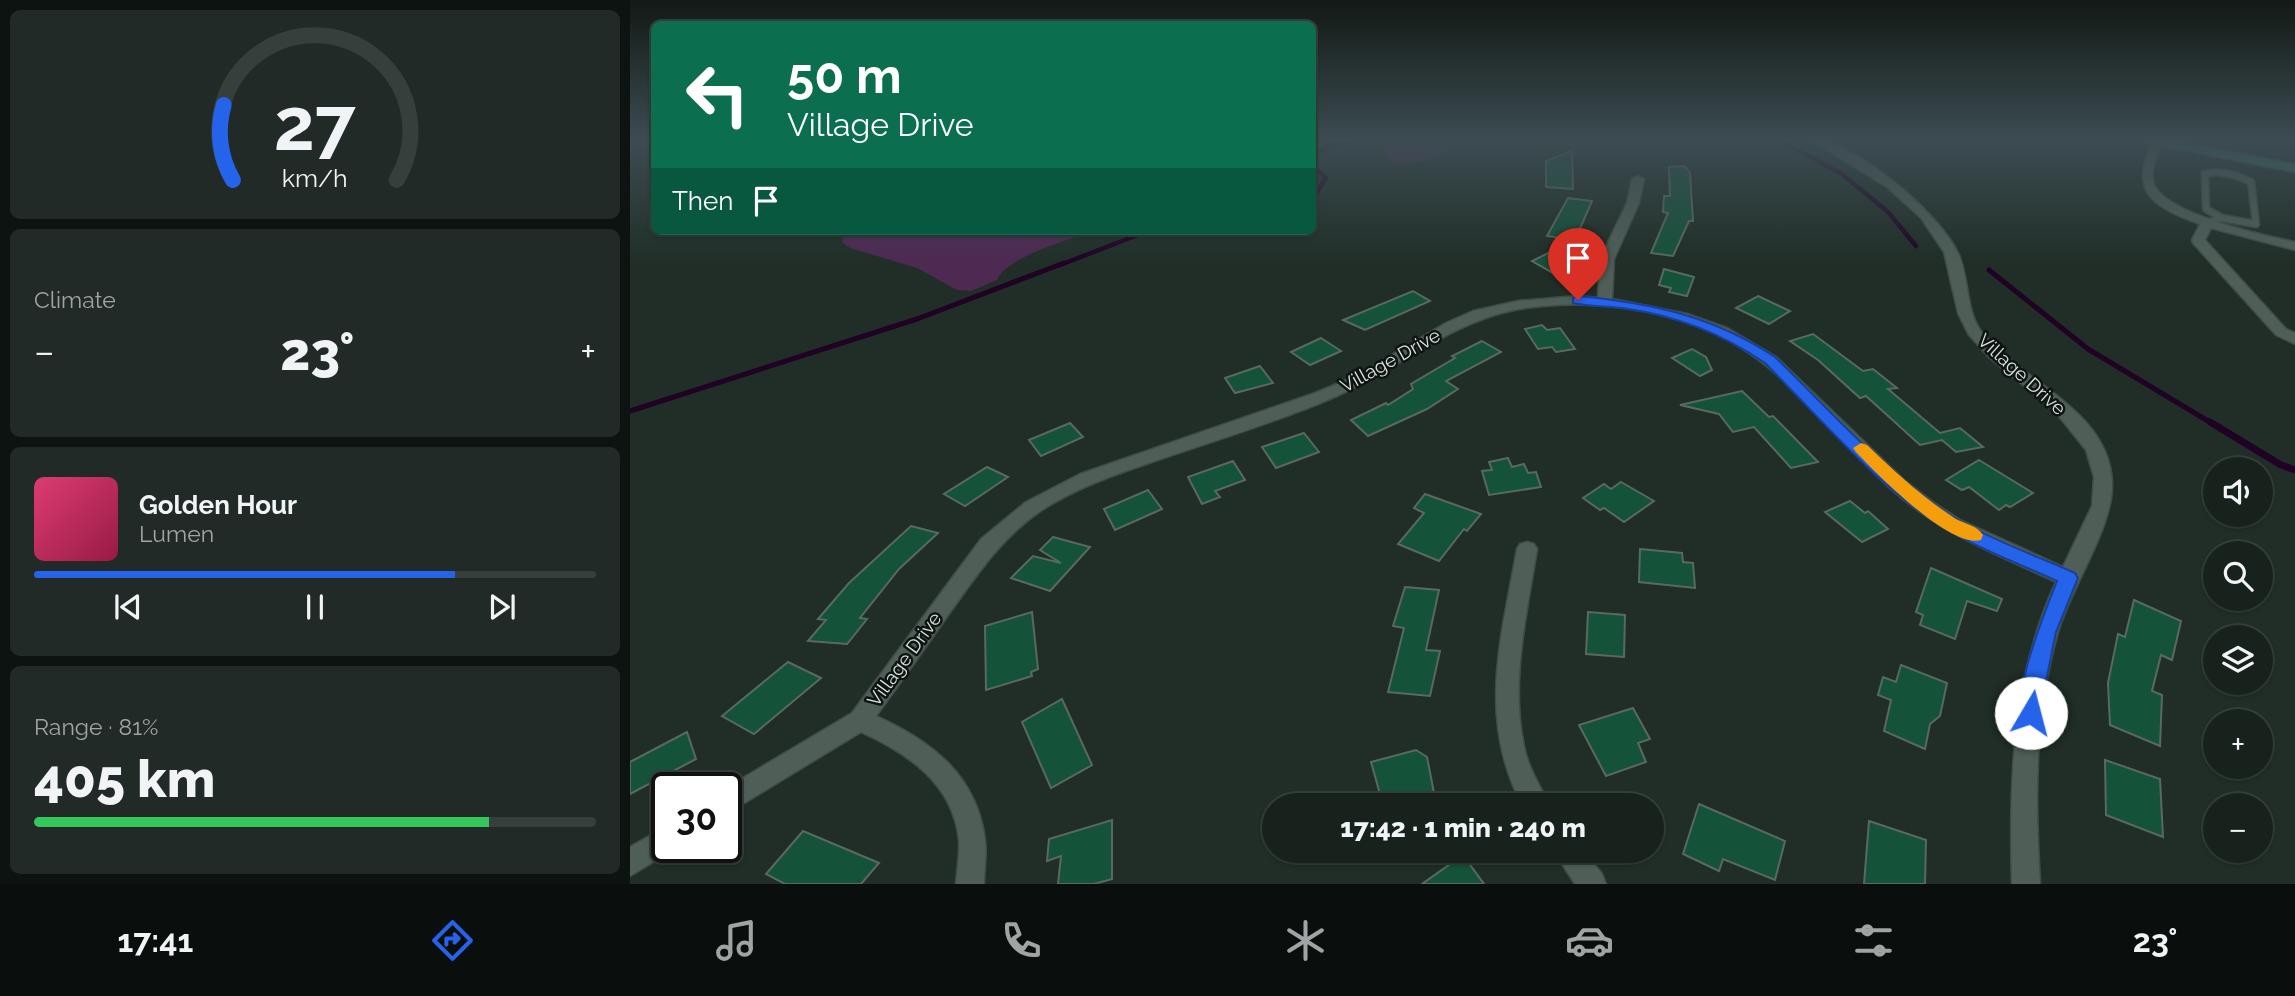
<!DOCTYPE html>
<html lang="en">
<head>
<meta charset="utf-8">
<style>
  body { margin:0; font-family:Raleway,sans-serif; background:#212a26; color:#f1f3f6; height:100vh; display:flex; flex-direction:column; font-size:26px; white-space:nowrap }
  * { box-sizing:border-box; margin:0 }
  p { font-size:23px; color:#9fa4a4 }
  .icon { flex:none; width:38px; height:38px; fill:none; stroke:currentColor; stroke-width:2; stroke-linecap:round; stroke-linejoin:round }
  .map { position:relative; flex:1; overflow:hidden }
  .sheet { display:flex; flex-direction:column; gap:10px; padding:10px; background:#0d1310; width:630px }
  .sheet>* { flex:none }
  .banner { position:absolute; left:21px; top:21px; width:665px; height:214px; border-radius:10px; box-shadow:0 2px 5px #0004,0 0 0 2px #363f3b; background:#0b6e4f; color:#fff; overflow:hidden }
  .controls { position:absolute; left:1573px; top:457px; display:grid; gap:14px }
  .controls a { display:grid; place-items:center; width:70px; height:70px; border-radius:50%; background:#18221d; box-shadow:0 2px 5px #0004,0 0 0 2px #363f3b; font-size:35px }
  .speed { position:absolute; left:21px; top:772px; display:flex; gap:14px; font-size:35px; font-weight:700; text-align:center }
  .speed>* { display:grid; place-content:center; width:91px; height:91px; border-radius:50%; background:#18221d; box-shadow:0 2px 5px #0004,0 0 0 2px #363f3b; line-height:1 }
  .speed .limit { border:4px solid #111; border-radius:10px; background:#fff; color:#111 }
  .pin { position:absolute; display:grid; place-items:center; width:60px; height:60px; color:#fff; margin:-72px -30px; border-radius:50% 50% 50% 0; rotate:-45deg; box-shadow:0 0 7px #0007 }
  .pin .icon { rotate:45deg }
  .me { position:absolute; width:77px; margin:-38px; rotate:8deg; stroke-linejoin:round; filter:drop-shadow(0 0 5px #0008) }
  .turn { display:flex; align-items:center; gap:24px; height:147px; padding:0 21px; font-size:32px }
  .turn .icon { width:91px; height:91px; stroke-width:2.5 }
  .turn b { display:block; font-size:49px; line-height:60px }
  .then { display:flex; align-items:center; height:66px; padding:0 21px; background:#0003; gap:14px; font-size:26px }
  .big { font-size:52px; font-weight:800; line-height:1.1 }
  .sheet .card { flex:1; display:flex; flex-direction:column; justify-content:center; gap:10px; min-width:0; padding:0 24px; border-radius:10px; background:#212a26 }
  .sheet .dial { align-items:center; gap:0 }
  .dial svg { height:182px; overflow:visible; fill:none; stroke:#363f3b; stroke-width:7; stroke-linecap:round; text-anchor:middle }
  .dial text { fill:#f1f3f6; stroke:none }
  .song { display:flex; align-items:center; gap:21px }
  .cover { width:84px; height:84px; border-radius:10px; background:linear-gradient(135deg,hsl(340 70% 55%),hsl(340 70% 35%)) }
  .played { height:7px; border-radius:4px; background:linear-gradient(90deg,#2563eb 75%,#363f3b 75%) }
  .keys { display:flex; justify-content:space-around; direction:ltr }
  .heat { display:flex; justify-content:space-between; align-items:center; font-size:38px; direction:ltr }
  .charge { height:10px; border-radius:5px; background:linear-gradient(90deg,#34c759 81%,#363f3b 0) }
  .trip { position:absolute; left:632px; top:793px; width:402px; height:70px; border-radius:35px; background:#18221d; box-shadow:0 2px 5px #0004,0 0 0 2px #363f3b; font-weight:800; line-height:70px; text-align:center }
  .tabs { display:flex; height:112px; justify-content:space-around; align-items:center; background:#0a0e0c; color:#9fa4a4 }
  .tabs .icon { width:49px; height:49px }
  .tabs .active { color:#2563eb }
  .tabs b { font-size:32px; color:#f1f3f6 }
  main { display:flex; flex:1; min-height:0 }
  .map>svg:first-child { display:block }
  .green { fill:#4e2952 }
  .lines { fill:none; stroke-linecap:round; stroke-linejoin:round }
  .stream-far2 { stroke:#200224; stroke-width:4.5 }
  .stream-far1 { stroke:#200224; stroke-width:5 }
  .stream { stroke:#200224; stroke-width:7 }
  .building { fill:#14523a; stroke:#596960; stroke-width:2 }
  .lane-casing { stroke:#3f4b46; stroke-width:9 }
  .street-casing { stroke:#3f4b46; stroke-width:3 }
  .secondary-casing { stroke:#3f4b46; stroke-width:3 }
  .lane { stroke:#4f5f57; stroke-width:6 }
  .street { fill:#4f5f57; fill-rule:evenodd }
  .secondary { fill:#387460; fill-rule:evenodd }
  .route { fill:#2563eb; stroke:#184099; stroke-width:2 }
  .slow { fill:#f59e0b }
  .labels { text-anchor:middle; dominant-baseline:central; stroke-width:5; stroke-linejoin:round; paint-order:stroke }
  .street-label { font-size:19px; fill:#dae3df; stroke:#0e1411 }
</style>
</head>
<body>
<main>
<section class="sheet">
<div class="card dial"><svg viewBox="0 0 100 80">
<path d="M14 69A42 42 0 1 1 86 69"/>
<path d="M14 69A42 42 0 0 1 10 36" stroke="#2563eb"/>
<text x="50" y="56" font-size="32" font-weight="700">27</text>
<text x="50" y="72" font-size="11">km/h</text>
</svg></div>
<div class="card"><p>Climate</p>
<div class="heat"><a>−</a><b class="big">23°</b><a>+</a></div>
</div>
<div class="card">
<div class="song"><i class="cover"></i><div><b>Golden Hour</b><p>Lumen</p></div></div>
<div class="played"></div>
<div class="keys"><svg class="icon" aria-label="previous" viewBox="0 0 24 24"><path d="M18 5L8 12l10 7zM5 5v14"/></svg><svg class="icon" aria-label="pause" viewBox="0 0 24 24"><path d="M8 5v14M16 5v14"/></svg><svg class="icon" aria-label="next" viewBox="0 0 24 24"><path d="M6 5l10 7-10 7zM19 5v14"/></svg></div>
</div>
<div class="card"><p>Range · 81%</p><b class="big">405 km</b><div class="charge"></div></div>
</section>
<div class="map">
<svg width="1665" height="884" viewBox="0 0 1665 884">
  <rect width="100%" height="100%" fill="#202e27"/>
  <g class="green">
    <path d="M 767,139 L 839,139 C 823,152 761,181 753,150 Z"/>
    <path d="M 215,231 L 465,231 C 440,239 376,257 367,280 L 341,291 L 327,290 L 287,268 L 220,248 L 212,242 Z"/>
  </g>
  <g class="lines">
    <g class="stream-far2">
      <polyline points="1147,139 1212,174 1258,212 1286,246"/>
      <polyline points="682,156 701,145 736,139"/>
      <polyline points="682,165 696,178 682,200"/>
      <polyline points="430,265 518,231"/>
    </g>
    <g class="stream-far1">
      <polyline points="1359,270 1458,349 1583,424"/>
      <polyline points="0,411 287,319 434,263"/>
    </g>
    <polyline class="stream" points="1580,422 1651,465 1665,470"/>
  </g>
  <g class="building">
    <polygon points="942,151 943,189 916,187 916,161"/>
    <polygon points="1055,166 1060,173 1063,221 1059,221 1043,256 1021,253 1038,213 1033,212 1034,196 1040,196 1039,167"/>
    <polygon points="938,198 962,201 945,240 917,236"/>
    <polygon points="945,240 933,268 923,273 902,261"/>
    <polygon points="1034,269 1064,277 1057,296 1039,292 1041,288 1029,285"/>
    <polygon points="783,291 800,301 735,330 713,320"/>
    <polygon points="1128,296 1160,311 1139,324 1106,308"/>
    <polygon points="912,325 917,330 930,328 945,349 926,352 922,347 908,349 895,329"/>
    <polygon points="1183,334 1233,371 1243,369 1267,388 1258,389 1310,433 1330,428 1353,447 1326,452 1312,440 1290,445 1236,396 1230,398 1188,360 1160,341"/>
    <polygon points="691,338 711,351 680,365 661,352"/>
    <polygon points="852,341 871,352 816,381 828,389 797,409 738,436 721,420 756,403 758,405 783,389 781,384 825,358 822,356"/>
    <polygon points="1062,349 1076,357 1082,370 1070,376 1042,358"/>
    <polygon points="630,366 643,383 605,393 595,378"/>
    <polygon points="1112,391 1139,417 1143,416 1188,462 1161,468 1124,427 1103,432 1089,414 1050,405"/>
    <polygon points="440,423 453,437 411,456 399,440"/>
    <polygon points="674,433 689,452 646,468 632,447"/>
    <polygon points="878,458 882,467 894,464 898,473 906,472 911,487 859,495 852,471 862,470 859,462"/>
    <polygon points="1349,460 1403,493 1380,507 1376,505 1369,510 1339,487 1332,490 1316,480"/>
    <polygon points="603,461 615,480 585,491 590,497 572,504 558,477"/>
    <polygon points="357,467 378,477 335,506 314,494"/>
    <polygon points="991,482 1024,501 994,522 974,508 970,510 953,498 974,484 981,489"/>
    <polygon points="518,490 532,509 485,530 474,509"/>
    <polygon points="795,494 851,514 837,531 834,529 809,561 768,544 794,513 784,508"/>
    <polygon points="1220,501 1235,513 1238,511 1258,529 1232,542 1195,512"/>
    <polygon points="281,526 308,533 269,569 230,618 237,619 217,644 178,641 196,620 188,619 219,583"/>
    <polygon points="423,537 460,547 420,591 381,578 403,556 431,563 410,550"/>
    <polygon points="1010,549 1052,553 1053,562 1063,563 1065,588 1009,582"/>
    <polygon points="1301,568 1372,599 1367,611 1337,601 1325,639 1290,625 1293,615 1286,612"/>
    <polygon points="775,587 809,590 796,650 810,651 800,696 758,692 774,628 763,626"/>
    <polygon points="1504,600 1551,621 1542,660 1531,655 1522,691 1532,695 1530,746 1480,725 1478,683 1488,634 1495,637"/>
    <polygon points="402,612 408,669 401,672 402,676 356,690 355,626"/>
    <polygon points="958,612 995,615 994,657 956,654"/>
    <polygon points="158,662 191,678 124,734 92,716"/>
    <polygon points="1271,665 1317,683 1310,716 1300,724 1295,749 1254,731 1261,700 1248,695 1253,677 1266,682"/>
    <polygon points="432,699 462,765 421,788 392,722"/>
    <polygon points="1003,708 1020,739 1008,743 1016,762 976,776 949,725"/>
    <polygon points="57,732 66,759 0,794 0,762"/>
    <polygon points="786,750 797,757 805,798 799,805 753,805 741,762"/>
    <polygon points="1475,760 1530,779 1533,837 1476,815"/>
    <polygon points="1069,804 1155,841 1145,880 1093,859 1089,871 1053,854"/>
    <polygon points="482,820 482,879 464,884 428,884 431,856 417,861 419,839"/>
    <polygon points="1239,821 1296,840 1295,884 1234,884"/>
    <polygon points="173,831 249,863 231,884 155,884 136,874"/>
    <polygon points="833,855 854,884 792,884"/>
  </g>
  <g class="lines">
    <g class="lane-casing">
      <g id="lane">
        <polygon points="1586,172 1605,175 1621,182 1626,224 1592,218 1576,209 1575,174"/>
        <polyline points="1577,223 1592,218"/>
      </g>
    </g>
    <g class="street-casing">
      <g id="street">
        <path d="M 1179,139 C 1223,139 1311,214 1329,255 C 1340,281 1335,313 1354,335 C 1394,383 1480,411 1482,483 C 1484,526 1441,587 1428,632 C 1404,714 1405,799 1410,884 L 1382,884 C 1379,780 1382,677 1426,582 C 1369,555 1308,532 1260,488 C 1205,438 1154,365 1086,334 C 1025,306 949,298 884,310 C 816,324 763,373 700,399 C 641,424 579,442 519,463 C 481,476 443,489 409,512 C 368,541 345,578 316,618 C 293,651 270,683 246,716 C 302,741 347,776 355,840 C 357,855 354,870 354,884 L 326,884 C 327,870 330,855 329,840 C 323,784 279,754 231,732 L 96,814 L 96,788 L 222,713 L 351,539 L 396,502 L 450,474 L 685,393 L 726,376 L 816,323 L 843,311 L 888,301 L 948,296 L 968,298 L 970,259 L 997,203 L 1002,179 L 1008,176 L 1014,179 L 1009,203 L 984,259 L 982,299 L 1057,314 L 1097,328 L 1146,357 L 1275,481 L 1304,503 L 1330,520 L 1433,567 L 1462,506 L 1464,477 L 1456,450 L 1424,410 L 1359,357 L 1339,335 L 1328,313 L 1314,252 L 1291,218 L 1257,187 Z"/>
        <path d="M 1524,139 L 1534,139 C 1529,151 1520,168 1523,181 C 1529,213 1636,236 1665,242 L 1665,250 L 1581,228 L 1575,240 L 1656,329 L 1665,333 L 1665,344 L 1646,335 L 1563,243 L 1562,240 L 1570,224 C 1521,206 1498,192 1524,139 Z"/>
        <path d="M 897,542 L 904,544 L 907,549 C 897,613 880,682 894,746 C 898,768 910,785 919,805 L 892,805 C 847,718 871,640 887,549 L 890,544 Z"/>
        <polygon points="37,826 37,847 46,848 0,876 0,847"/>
        <polygon points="923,850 953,850 972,874 976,884 945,884"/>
      </g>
    </g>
    <g class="secondary-casing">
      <polygon id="secondary" points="1511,139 1535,139 1665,164 1665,172 1517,143"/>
    </g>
    <use href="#lane" class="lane"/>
    <use href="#street" class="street"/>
    <use href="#secondary" class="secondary"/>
  </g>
  <linearGradient id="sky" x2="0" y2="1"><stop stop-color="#121915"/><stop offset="0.53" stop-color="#3c4c52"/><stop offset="1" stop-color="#3c4c52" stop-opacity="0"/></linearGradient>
  <rect width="1665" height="263" fill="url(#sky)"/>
  <path class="route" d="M 948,296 C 1021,303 1083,316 1145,357 C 1201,411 1262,481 1328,520 C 1364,541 1407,556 1445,573 L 1448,578 L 1426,632 L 1408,720 L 1401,722 L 1393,720 C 1381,694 1416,609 1427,581 C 1391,564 1351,550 1316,529 C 1252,491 1189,417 1135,363 C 1094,335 1048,316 998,309 C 980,306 961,307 943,303 L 943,298 Z"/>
  <path class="slow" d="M 1231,443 L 1237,445 C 1265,472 1292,497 1326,519 C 1335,524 1348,526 1353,535 L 1351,540 C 1320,549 1246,473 1226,452 L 1223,448 Z"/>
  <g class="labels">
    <g class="street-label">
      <text transform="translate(760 360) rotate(-29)">Village Drive</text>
      <text transform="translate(1392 374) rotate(42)">Village Drive</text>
      <text transform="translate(274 659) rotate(-54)">Village Drive</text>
    </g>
  </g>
</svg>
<div class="controls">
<a><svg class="icon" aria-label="sound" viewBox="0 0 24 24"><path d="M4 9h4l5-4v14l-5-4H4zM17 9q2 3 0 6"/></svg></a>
<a><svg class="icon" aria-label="search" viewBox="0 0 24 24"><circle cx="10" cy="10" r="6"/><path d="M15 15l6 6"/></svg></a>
<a><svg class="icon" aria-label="layers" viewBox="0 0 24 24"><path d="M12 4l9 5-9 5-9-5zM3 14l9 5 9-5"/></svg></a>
<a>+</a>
<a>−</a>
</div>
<div class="speed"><div class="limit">30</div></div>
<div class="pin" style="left:948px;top:300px;background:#d93025"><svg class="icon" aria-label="arrive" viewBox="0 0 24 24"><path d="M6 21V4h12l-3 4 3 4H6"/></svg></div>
<svg class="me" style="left:1401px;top:713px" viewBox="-20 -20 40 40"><circle r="19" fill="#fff"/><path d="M0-13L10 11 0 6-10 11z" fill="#2563eb"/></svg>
<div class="trip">17:42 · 1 min · 240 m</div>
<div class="banner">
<div class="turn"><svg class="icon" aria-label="left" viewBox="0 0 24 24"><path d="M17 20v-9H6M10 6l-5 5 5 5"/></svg><div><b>50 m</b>Village Drive</div></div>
<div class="then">Then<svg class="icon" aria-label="arrive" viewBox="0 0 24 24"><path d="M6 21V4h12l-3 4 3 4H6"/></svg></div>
</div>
</div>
</main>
<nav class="tabs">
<b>17:41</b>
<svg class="icon active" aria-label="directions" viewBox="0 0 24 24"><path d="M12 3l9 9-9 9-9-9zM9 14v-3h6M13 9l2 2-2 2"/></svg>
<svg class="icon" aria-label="music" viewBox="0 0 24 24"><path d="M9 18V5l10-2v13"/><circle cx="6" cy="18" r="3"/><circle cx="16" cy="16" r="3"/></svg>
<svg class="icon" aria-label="phone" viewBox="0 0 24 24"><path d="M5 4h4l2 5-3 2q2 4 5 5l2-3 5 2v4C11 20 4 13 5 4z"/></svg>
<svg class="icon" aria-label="climate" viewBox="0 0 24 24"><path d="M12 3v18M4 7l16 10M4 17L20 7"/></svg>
<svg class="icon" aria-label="car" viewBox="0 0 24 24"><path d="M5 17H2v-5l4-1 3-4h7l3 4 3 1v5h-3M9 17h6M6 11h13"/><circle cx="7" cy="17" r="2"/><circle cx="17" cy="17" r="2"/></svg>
<svg class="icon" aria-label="filters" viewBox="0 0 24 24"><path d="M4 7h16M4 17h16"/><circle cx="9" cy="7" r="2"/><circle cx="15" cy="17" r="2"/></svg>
<b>23°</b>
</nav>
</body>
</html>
